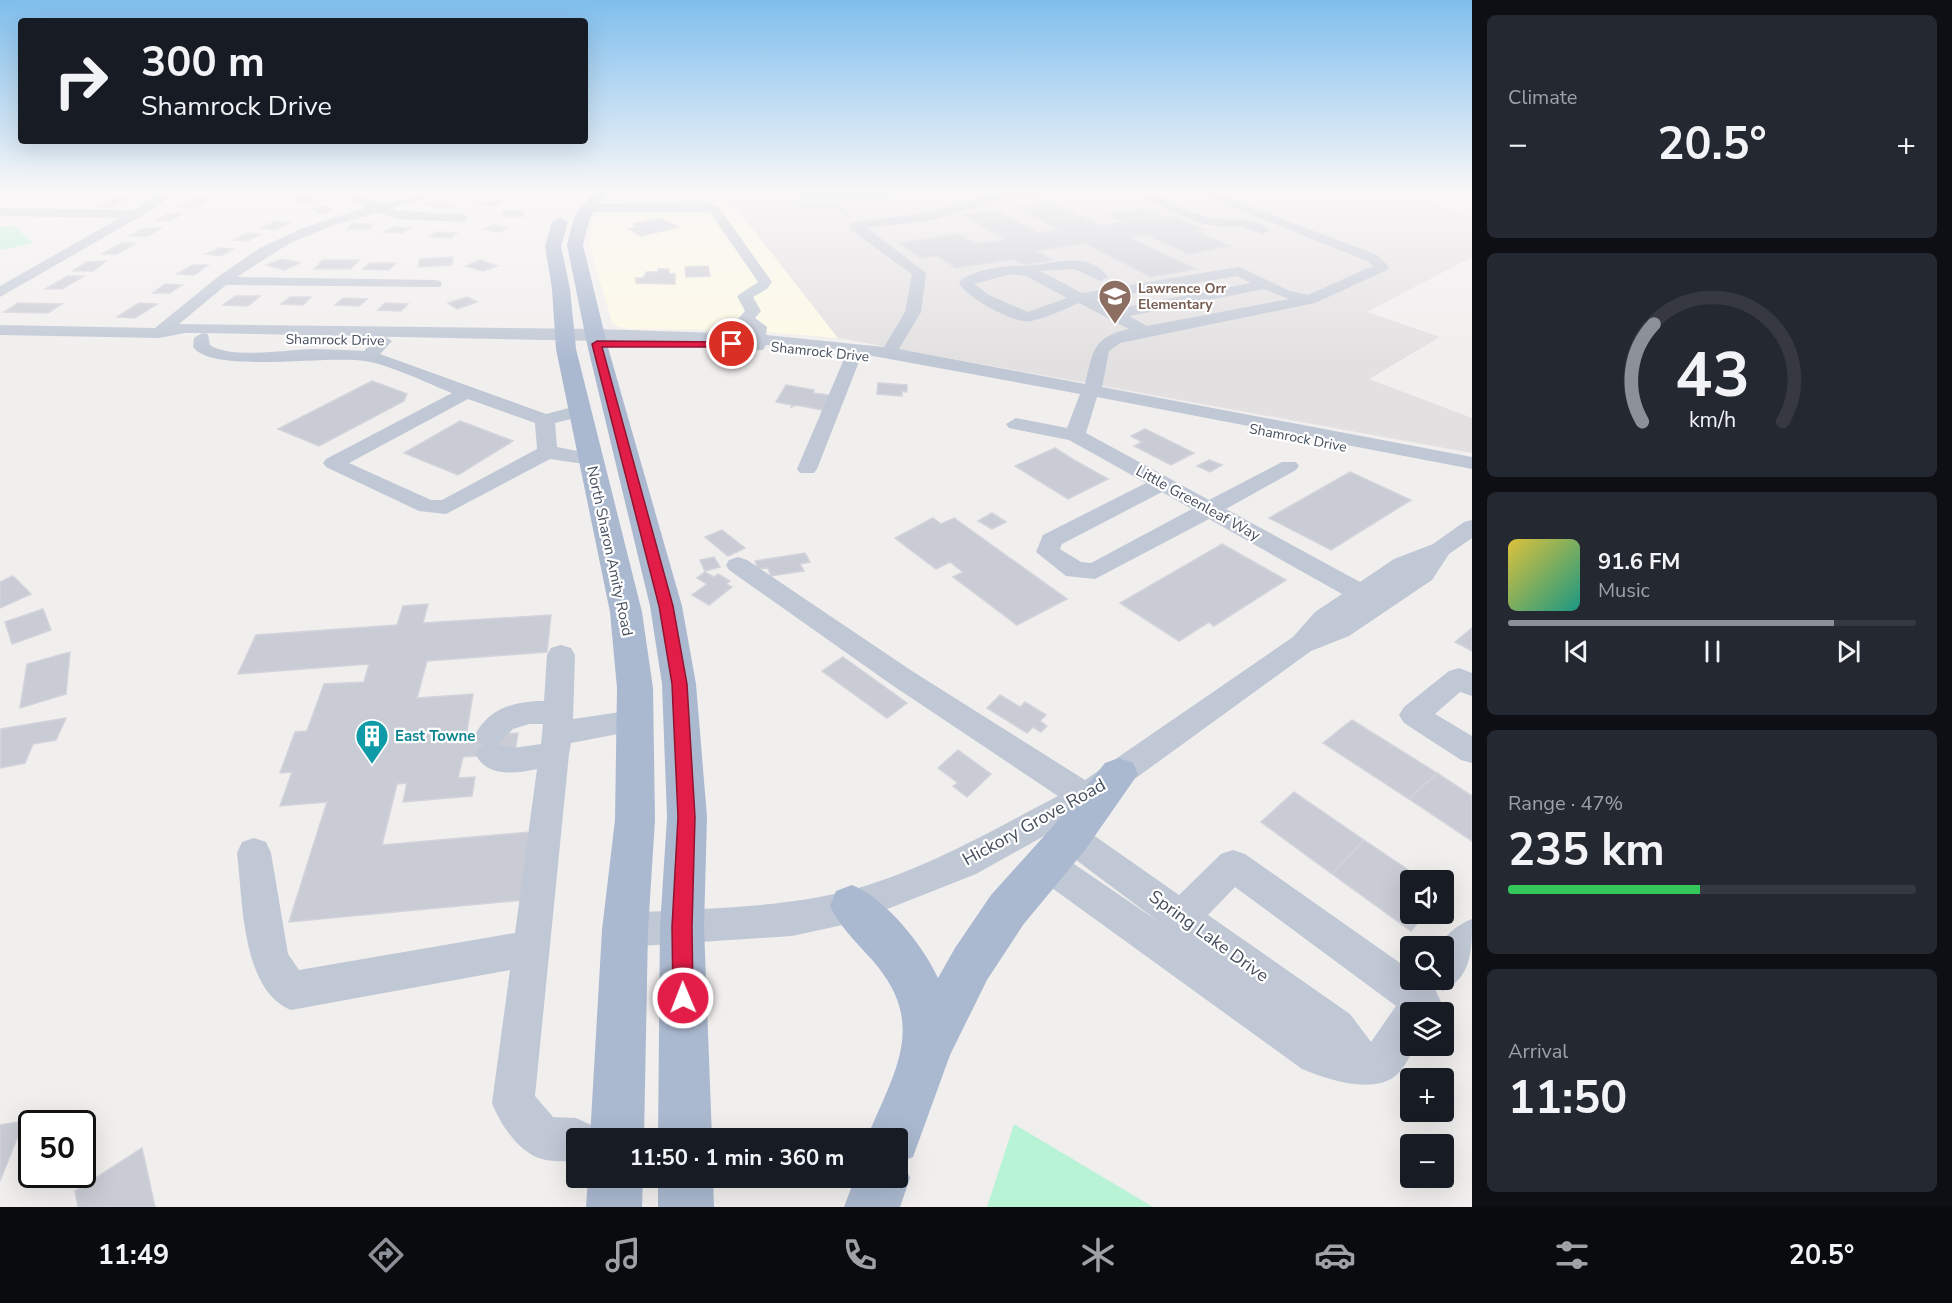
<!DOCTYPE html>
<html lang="en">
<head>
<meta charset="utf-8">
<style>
  body { margin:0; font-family:"Nunito Sans",sans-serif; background:#242831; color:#f1f3f6; height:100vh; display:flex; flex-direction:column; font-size:22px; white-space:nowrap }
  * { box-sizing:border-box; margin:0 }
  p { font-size:20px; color:#9ea1a6 }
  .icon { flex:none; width:33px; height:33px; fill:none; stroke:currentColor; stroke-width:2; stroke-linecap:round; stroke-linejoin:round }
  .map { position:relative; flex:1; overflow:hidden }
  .details { display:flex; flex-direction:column; gap:15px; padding:15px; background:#0d0f14; width:480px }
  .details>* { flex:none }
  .guide { position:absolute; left:18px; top:18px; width:570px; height:126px; border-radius:6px; box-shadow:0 6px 24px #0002; background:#171b24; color:#f1f3f6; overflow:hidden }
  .controls { position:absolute; left:1400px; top:870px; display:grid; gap:12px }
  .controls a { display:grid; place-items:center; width:54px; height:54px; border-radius:6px; background:#171b24; box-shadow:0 6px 24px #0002; font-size:30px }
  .speed { position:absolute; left:18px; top:1110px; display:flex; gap:12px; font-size:30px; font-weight:700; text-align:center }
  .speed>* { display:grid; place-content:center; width:78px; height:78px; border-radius:50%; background:#171b24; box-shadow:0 6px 24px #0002; line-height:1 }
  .speed .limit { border:3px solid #111; border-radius:9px; background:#fff; color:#111 }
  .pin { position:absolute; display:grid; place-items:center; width:51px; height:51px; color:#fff; margin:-26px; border:3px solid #fff; border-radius:50%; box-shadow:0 2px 6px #0007 }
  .me { position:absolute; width:66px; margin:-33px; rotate:359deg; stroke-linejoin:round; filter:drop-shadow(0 0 4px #0008) }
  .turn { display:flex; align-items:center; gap:21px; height:126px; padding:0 24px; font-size:27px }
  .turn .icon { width:78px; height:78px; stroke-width:2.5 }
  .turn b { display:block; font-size:42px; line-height:51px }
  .big { font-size:45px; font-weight:700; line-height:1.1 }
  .details .widget { flex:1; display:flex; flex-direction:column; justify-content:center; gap:9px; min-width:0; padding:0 21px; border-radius:9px; background:#242831 }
  .details .dial { align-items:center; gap:0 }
  .dial svg { height:156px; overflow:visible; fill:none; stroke:#363941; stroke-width:7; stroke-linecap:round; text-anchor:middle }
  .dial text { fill:#f1f3f6; stroke:none }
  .song { display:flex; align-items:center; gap:18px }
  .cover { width:72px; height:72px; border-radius:9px; background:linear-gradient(135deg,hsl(50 70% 55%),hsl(170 70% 35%)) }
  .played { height:6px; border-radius:3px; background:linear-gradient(90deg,#8c9099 80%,#363941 80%) }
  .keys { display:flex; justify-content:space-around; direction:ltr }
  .heat { display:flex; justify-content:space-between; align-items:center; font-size:33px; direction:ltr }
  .charge { height:9px; border-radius:4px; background:linear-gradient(90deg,#34c759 47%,#363941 0) }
  .trip { position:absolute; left:566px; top:1128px; width:342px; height:60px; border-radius:6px; background:#171b24; box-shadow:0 6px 24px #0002; font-weight:700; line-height:60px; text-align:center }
  .dock { display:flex; height:96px; justify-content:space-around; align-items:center; background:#090b0e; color:#9ea1a6 }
  .dock .icon { width:42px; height:42px }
  .dock .on { color:#8c9099 }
  .dock b { font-size:27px; color:#f1f3f6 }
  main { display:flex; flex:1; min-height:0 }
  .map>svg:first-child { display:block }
  .commercial { fill:#fdfae6 }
  .education { fill:#e2e0e0 }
  .green { fill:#b8f3d6 }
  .building { fill:#caccd5; stroke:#d2d3db; stroke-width:1.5 }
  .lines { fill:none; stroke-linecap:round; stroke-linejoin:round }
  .path { stroke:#6dd4ae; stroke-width:2; stroke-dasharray:2 1.5; stroke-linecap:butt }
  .minor { fill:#c0c8d5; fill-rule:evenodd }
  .major { fill:#abb9d0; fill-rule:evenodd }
  .route { fill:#e11d48; stroke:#92132f; stroke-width:1.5 }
  .labels { text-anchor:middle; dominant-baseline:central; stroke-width:4.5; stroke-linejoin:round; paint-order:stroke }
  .far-education-label { font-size:14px; font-weight:bold; fill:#785e54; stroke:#fff; text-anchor:start }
  .far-street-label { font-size:14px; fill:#454f5e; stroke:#fff }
  .street-label { font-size:15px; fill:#454f5e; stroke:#fff }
  .culture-label { font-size:15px; font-weight:bold; fill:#0d838f; stroke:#fff; text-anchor:start }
  .near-street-label { font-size:18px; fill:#454f5e; stroke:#fff }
</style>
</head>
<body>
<main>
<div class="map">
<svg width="1472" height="1207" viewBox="0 0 1472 1207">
  <rect width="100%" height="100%" fill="#f1eeee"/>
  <polygon class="commercial" points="605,201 731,201 838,338 742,330 627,329 616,326 612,322 589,245 592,222"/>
  <polygon class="education" points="615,192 1401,192 1472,217 1472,257 1367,312 1440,337 1369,379 1472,418 1472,453 838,338 731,201 605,201"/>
  <g class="green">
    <polygon points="795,192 928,192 814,205"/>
    <polygon points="12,225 34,243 0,250 0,227"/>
    <polygon points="1014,1124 1153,1207 987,1207"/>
  </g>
  <g class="building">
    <polygon points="403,192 408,194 391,198 381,193"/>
    <polygon points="309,195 315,200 300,203 293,197"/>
    <polygon points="195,197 211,197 197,207 181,207"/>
    <polygon points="114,199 128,199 111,207 96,207"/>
    <polygon points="485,200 496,200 505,201 495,206 477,204"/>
    <polygon points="438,201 452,206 441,209 427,204"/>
    <polygon points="1052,203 1101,226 1123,222 1106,215 1144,209 1164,217 1173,216 1205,230 1195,231 1231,246 1188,254 1148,235 1130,238 1196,269 1151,277 1084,243 1036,251 1053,260 1024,265 1014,259 956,268 937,256 921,258 898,243 958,234 975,244 1006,240 962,215 997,211 1039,233 1061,230 1017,208"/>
    <polygon points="325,206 333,211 319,214 311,209"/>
    <polygon points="523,210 524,217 503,216 502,211"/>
    <polygon points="170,213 184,213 171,221 156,220"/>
    <polygon points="660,218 679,227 641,236 629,229 637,227 633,224"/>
    <polygon points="276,221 290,223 275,230 261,228"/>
    <polygon points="351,224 373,224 369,229 347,230"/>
    <polygon points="493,225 508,228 499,232 483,229"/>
    <polygon points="393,227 410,228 402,233 385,232"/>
    <polygon points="144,228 161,228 148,236 130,236"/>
    <polygon points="436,232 457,233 451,238 430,237"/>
    <polygon points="247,233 261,234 248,241 234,240"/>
    <polygon points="122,243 136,243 117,254 102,254"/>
    <polygon points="219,248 233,249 221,256 206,254"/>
    <polygon points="453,257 452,265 418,267 420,259"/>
    <polygon points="282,259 300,263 284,270 266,265"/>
    <polygon points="323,260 359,260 351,269 314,269"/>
    <polygon points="480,260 497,266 483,271 466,266"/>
    <polygon points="106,261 93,271 73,271 86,262"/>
    <polygon points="370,263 396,263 389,270 363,269"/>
    <polygon points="193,265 208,265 194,275 177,274"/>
    <polygon points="708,266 710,276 686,277 685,267"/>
    <polygon points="658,269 669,269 669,274 675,274 675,284 636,283 636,278 643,278 647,272 658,272"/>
    <polygon points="68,276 84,276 62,289 45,289"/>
    <polygon points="165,284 182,285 170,293 153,293"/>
    <polygon points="235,296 260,296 248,306 223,305"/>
    <polygon points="290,297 311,297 303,305 281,304"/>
    <polygon points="467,297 477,302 457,309 448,303"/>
    <polygon points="343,298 367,299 359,306 335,305"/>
    <polygon points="18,303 62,304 48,313 4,312"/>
    <polygon points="139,303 157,304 135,318 117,317"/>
    <polygon points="385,303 408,304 401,311 378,310"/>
    <polygon points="372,381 407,394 404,401 319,446 278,429"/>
    <polygon points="878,383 907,385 907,392 902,391 902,396 877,394"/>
    <polygon points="786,385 814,390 813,393 829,395 822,410 796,405 791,407 792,405 776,402"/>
    <polygon points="460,421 513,441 458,475 404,453"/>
    <polygon points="1145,429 1194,453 1171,465 1134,446 1142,442 1131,436"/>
    <polygon points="1055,448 1074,460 1108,479 1068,499 1015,466"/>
    <polygon points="1209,460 1222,465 1210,472 1197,466"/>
    <polygon points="1350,472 1411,500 1331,550 1269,518"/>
    <polygon points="992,513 1006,522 992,529 978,521"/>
    <polygon points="933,518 941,524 954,518 1067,599 1017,625 953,577 963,572 950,562 936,569 895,538"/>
    <polygon points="722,530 745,548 728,556 705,537"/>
    <polygon points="1222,544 1286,580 1214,626 1209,622 1179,641 1120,603"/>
    <polygon points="805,553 810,562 800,564 804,571 771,576 768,568 758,569 755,561"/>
    <polygon points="714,557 720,567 705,571 700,560"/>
    <polygon points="705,572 714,577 718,574 730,581 726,584 732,587 709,605 692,595 707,584 697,578"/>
    <polygon points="13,576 31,594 0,608 0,582"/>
    <polygon points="428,604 423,623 551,615 547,652 427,661 417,698 473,694 466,737 518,733 515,753 463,757 458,778 475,777 472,796 403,802 407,783 397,784 382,845 530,832 524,900 289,922 327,802 280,806 292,772 280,773 295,732 307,731 324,684 364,682 369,664 238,674 256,635 397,625 403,606"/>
    <polygon points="43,609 51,630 12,644 5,622"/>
    <polygon points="1472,628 1472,651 1455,642"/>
    <polygon points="70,652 66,694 20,708 27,664"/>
    <polygon points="843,657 907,703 887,718 822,671"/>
    <polygon points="1000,695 1020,707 1025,702 1046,715 1040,721 1047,726 1041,732 1033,727 1027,733 987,708"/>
    <polygon points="66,718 56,740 33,744 25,763 0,768 1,729"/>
    <polygon points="1352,720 1437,773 1409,799 1323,743"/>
    <polygon points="958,750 991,774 967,797 953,786 958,783 938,768"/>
    <polygon points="1437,773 1472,796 1472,841 1409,799"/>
    <polygon points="1294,792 1364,840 1332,874 1261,822"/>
    <polygon points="1364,840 1423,880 1410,880 1410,914 1425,914 1411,931 1332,874"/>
    <polygon points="24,1121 0,1181 0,1125"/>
    <polygon points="142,1148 155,1207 78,1207 75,1191"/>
  </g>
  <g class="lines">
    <polyline class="path" points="793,201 813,208 834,205 847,214"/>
    <g class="minor">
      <polygon points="160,192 173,192 157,207 0,297 0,286 120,218 0,216 0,208 133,210"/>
      <path d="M 336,192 C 355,192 371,204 382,203 C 405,202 425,192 449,192 L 391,208 L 399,211 L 463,214 L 469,218 L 463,222 L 397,219 L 378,212 L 334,225 L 290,243 L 237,277 L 435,280 L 440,281 L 442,284 L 440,287 L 226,285 L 179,324 L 596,329 L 750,334 L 751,329 L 738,319 L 745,311 L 737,296 L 758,282 L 710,212 L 587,212 L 581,208 L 587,204 L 705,202 L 718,206 L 772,282 L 767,289 L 753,297 L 761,311 L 755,318 L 767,327 L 766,335 L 884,347 L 905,312 L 912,274 L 850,229 L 850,223 L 931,212 L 1000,192 L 1072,192 L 1066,195 L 1003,198 L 932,220 L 867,228 L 926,273 L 921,312 L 899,349 L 1085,384 C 1093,352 1092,337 1129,329 L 1079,303 C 1064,309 1047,318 1031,321 C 1014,324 967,298 959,283 L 961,280 C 980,268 1003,266 1024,266 C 1053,265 1087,249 1108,277 L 1101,281 L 1074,269 L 1040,271 L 1082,293 L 1239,267 L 1290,291 L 1308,295 L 1373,266 L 1367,261 L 1195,192 L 1211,192 L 1377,255 L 1389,267 L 1387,270 L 1315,303 L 1120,343 L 1109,351 L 1102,387 L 1472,457 L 1472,469 L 1097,397 L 1086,433 L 1209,500 L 1282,462 L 1296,462 L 1299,466 L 1296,470 L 1226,509 L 1360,582 L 1394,559 L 1433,544 L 1464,522 L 1472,520 L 1472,538 L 1449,554 L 1432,580 L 1349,636 L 1311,651 L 1096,807 L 1072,820 L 1179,895 L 1221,854 L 1233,850 L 1245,854 L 1410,970 L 1410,980 L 1423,980 L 1429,983 L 1427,980 L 1443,980 L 1443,946 L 1438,946 C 1448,933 1457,925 1472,919 C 1472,950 1472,977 1443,991 L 1434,987 L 1441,1002 L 1437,1012 L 1410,1012 L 1410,1046 L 1416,1046 C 1410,1055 1403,1071 1394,1077 C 1370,1094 1326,1079 1302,1069 L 1034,875 L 1029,864 L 1034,853 L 1046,849 L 1058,853 L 1159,922 L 1044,836 L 976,874 L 852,923 L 792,936 L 625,947 L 612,942 L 607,930 L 612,918 L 625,913 C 700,908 778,909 851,890 C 924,870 991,831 1058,796 L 892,685 L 729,570 L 726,565 L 729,560 L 738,557 L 747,560 L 912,671 L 1085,780 L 1293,637 L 1315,612 L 1342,594 L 1209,519 L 1095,579 L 1066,576 L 1036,552 L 1043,535 L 1146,483 L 1069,440 L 1009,428 L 1006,424 L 1016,418 L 1067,428 L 1080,394 L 862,354 L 817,469 L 814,473 L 800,473 L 797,469 L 847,352 L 766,345 L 763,350 L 751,350 L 749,344 L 202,333 L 208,334 L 210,345 C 230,359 287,350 312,349 C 329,349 347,350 364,351 L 378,337 L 384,336 L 392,341 L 380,354 L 546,414 L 580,405 L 590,411 L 587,415 L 555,423 L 557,447 L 598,455 L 601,459 L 598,463 L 591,465 L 550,459 L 446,514 L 419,511 L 326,467 L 323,463 L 326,459 L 452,393 C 427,383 390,365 365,361 C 328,355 212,374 193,347 L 194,338 L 202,333 L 185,333 L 159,338 L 0,335 L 0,325 L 155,328 L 219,276 L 260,248 L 303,228 L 367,207 ZM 1011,274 L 1026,276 L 1067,298 L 1028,312 L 989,295 L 974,284 ZM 1237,276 L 1251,283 L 1115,309 L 1096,300 ZM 1264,289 L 1289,299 L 1147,326 L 1129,316 ZM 468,399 L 535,423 L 537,449 L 442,500 L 431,500 L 349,463 ZM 1162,492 L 1192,509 L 1091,563 L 1081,562 L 1060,549 L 1062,544 ZM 1235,887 L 1396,1006 L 1371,1042 L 1350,1014 L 1208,915 Z"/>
      <path d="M 1131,192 C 1159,191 1180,210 1206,217 C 1227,222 1253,214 1269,230 L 1263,234 L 1240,226 L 1224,227 L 1199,223 Z"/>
      <path d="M 561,645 L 571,648 L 575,655 L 573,719 L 634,710 L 644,713 L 649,721 L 644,729 L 571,743 L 569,754 L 535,1096 L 553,1117 L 576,1118 L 591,1125 L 597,1138 L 576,1138 L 576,1162 C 565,1161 552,1162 542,1159 C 519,1153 500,1124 492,1103 L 510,970 L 291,1010 C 241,990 243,899 237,853 L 242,842 L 254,838 L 266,842 L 271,853 L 288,954 L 299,970 L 515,933 L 537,769 C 516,774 487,777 476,755 L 480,746 L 484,745 L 479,743 L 475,735 C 489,708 515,701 544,701 L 547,655 L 551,648 ZM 529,724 L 543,724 L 541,744 L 513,748 L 497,745 L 513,729 Z"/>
      <polygon points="1459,668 1472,673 1472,696 1460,692 1435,714 1472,736 1472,763 1461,760 1404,723 1399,715 1404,707 1449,671"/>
    </g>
    <g class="major">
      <polygon points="594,192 608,192 590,217 583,245 607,344 682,606 696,684 707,817 704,927 712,1138 658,1138 660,927 667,817 662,684 650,606 587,344 567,245 574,217"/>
      <polygon points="560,217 568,222 561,246 570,289 576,349 642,612 653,688 655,820 648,930 644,1138 590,1138 602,930 615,820 617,688 610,612 556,349 552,289 545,246 552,222"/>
      <path d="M 1119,758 L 1133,763 L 1138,774 L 1085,850 L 1023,925 L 987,980 L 950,1055 L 913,1157 L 903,1161 L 910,1178 L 900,1207 L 844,1207 L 855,1178 L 897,1178 L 897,1138 L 867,1138 C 892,1076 927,1028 878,967 C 862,947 841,930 830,906 L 836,891 L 852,885 C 885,898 923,945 938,978 L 955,948 L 991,895 L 1055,824 L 1105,763 Z"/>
      <polygon points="588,1178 643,1178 642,1207 586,1207"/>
      <polygon points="658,1178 713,1178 714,1207 658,1207"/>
    </g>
  </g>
  <linearGradient id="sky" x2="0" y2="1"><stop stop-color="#7fbeed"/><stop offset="0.53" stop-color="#f9f7f7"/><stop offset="1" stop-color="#f9f7f7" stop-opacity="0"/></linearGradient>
  <rect width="1472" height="361" fill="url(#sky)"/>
  <polygon class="route" points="597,341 732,342 737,344 732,347 602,347 673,606 687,684 695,817 692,927 693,998 690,1005 683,1008 676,1005 673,998 672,927 678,817 672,684 659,606 592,344"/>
  <defs>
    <g id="school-pin" transform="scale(1.725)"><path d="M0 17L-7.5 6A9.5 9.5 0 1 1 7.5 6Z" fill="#8d6e63" stroke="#fff"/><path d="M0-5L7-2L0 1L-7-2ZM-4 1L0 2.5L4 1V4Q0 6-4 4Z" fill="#fff"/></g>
    <g id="building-pin" transform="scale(1.725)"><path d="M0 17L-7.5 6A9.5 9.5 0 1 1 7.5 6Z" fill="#0f9aa8" stroke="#fff"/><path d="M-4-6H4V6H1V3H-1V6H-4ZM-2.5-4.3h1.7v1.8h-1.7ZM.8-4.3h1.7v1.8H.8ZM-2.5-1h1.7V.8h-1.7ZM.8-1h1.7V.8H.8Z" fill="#fff"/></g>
  </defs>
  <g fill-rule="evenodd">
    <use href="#school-pin" x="1115" y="296"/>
    <use href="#building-pin" x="372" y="736"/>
  </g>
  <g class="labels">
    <g class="far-education-label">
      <text x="1138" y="288">Lawrence Orr<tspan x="1138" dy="16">Elementary</tspan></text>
    </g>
    <g class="far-street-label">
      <text transform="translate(335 340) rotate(1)">Shamrock Drive</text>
      <text transform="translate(820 352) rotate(6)">Shamrock Drive</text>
      <text transform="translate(1298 438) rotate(11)">Shamrock Drive</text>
    </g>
    <g class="street-label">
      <text transform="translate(1198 503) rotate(29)">Little Greenleaf Way</text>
      <text transform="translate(610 551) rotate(78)">North Sharon Amity Road</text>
    </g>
    <g class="culture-label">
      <text x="395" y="736">East Towne</text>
    </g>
    <g class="near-street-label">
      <text transform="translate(1034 822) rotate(-29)">Hickory Grove Road</text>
      <text transform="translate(1209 936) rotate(36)">Spring Lake Drive</text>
    </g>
  </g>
</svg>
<div class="controls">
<a><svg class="icon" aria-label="sound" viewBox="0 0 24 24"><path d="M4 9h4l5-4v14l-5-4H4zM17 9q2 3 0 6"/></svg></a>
<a><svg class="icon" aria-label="search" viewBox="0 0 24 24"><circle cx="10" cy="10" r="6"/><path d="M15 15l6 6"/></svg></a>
<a><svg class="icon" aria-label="layers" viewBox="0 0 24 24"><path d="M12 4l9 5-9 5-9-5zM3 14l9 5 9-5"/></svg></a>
<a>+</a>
<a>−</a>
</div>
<div class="speed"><div class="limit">50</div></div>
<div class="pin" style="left:732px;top:344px;background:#d93025"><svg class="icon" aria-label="arrive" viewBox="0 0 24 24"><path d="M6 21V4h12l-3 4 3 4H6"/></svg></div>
<svg class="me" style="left:683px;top:998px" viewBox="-20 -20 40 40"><circle r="17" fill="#e11d48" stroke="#fff" stroke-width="3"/><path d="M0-11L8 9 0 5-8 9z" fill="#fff"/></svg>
<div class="trip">11:50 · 1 min · 360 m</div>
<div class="guide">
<div class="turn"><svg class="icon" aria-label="right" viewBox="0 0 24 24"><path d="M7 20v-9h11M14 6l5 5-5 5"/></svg><div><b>300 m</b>Shamrock Drive</div></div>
</div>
</div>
<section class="details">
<div class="widget"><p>Climate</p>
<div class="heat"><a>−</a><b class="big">20.5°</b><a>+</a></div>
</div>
<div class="widget dial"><svg viewBox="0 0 100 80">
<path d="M14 69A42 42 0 1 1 86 69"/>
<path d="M14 69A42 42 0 0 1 20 19" stroke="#8c9099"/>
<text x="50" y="56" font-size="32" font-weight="700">43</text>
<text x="50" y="72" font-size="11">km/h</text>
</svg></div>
<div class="widget">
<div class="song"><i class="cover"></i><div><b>91.6 FM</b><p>Music</p></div></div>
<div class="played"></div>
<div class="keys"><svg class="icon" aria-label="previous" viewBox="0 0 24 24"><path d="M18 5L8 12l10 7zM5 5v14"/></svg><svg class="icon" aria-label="pause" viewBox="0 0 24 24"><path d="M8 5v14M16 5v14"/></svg><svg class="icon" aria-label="next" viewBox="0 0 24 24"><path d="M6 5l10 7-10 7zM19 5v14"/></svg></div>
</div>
<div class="widget"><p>Range · 47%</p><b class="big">235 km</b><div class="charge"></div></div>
<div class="widget"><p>Arrival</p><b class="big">11:50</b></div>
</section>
</main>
<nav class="dock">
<b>11:49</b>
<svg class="icon on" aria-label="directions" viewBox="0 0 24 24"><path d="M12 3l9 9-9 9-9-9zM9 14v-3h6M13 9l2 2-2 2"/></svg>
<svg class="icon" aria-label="music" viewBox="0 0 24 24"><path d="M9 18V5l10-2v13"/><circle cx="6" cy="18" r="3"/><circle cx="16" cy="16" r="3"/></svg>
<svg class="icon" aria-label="phone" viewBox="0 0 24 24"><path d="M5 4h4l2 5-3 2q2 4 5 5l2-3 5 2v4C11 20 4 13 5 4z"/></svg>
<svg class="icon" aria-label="climate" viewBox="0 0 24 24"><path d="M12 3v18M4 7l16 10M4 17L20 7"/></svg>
<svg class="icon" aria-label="car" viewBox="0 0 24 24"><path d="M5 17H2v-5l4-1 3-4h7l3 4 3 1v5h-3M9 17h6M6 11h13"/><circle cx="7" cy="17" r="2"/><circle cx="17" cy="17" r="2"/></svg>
<svg class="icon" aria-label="filters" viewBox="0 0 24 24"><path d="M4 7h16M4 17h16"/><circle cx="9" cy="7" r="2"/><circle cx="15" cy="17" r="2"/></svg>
<b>20.5°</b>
</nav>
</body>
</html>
